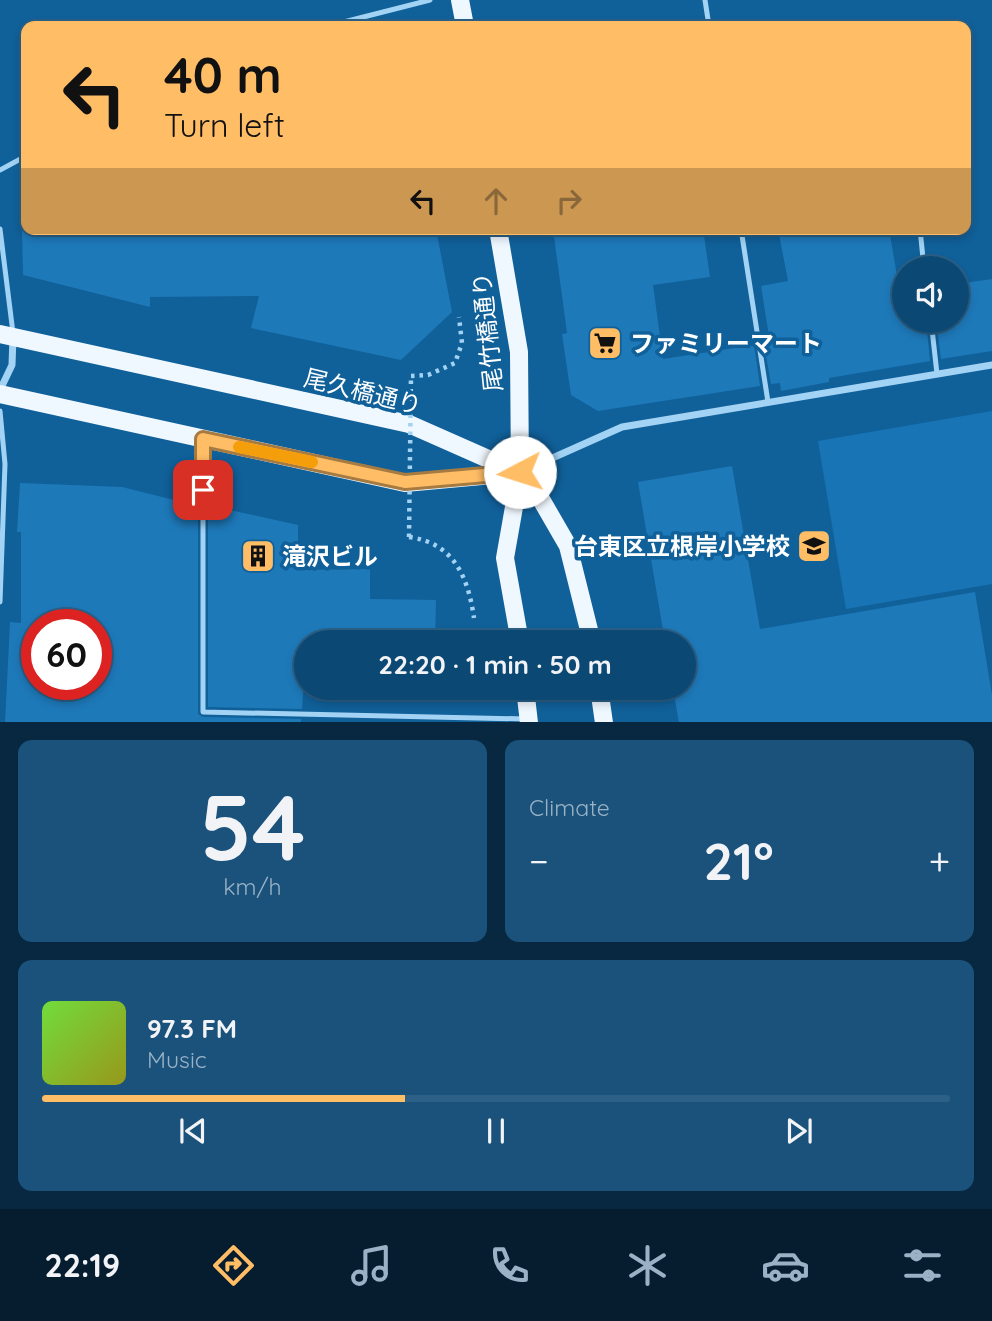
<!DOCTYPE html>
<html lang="en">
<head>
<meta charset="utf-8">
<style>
  body { margin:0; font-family:Quicksand,"Noto Sans JP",sans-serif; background:#1a527c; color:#f1f3f6; height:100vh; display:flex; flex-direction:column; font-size:26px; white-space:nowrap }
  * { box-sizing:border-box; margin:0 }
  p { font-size:23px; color:#9ab2c5 }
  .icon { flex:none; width:38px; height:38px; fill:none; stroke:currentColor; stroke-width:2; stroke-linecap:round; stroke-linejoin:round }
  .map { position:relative; height:722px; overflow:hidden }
  .details { display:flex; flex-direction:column; gap:18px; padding:18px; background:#072840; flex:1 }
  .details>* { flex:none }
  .guide { position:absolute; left:21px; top:21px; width:950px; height:214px; border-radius:14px; box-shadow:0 4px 10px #0003,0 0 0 2px #2c6086; background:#ffbd66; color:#111; overflow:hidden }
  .tools { position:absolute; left:892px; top:256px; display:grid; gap:14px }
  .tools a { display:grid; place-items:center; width:77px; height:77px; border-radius:50%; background:#0c4874; box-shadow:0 4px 10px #0003,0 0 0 2px #2c6086; font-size:35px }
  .speed { position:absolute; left:21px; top:609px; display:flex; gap:14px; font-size:35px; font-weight:700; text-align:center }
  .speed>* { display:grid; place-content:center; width:91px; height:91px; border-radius:50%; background:#0c4874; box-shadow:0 4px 10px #0003,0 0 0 2px #2c6086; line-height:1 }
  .speed .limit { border:10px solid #d22; background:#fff; color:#111 }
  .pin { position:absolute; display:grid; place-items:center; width:60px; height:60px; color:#fff; margin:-30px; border-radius:14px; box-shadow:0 4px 10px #0006 }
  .me { position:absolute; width:77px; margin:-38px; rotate:265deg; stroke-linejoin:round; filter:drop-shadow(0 0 5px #0008) }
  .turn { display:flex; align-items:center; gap:24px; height:147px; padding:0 28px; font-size:32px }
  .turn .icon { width:91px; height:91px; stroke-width:2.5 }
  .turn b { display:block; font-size:49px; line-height:60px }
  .lanes { display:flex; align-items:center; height:66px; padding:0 28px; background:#0003; justify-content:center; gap:35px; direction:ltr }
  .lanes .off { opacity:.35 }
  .big { font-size:52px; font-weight:700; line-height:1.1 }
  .details .widget { flex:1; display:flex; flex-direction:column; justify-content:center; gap:10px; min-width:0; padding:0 24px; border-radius:14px; background:#1a527c }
  .details .dial { align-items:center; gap:0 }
  .dial b { font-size:91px; line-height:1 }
  .song { display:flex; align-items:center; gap:21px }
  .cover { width:84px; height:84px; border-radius:10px; background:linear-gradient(135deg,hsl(100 70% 55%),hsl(60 70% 35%)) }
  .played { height:7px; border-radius:4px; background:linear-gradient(90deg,#ffbd66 40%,#2c6086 40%) }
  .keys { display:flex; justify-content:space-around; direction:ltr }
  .heat { display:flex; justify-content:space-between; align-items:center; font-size:38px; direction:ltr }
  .details .tiles { flex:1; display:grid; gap:18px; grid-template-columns:1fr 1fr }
  .widget:last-child { grid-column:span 2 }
  .trip { position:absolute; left:294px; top:630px; width:402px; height:70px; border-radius:35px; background:#0c4874; box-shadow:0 4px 10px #0003,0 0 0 2px #2c6086; font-weight:700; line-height:70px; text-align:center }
  .menu { display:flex; height:112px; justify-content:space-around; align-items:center; background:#051d2e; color:#9ab2c5 }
  .menu .icon { width:49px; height:49px }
  .menu .selected { color:#ffbd66 }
  .menu b { font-size:32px; color:#f1f3f6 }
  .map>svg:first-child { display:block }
  .green { fill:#1874b4 }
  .building { fill:#1e79b9; fill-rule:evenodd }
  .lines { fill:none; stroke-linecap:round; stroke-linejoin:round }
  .path { stroke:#a2d3f4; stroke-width:4.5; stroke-dasharray:3.5 5; stroke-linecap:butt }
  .service { stroke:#a2d3f4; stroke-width:5 }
  .minor { stroke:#a2d3f4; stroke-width:7 }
  .primary { stroke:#f0f8ff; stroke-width:18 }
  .path-bridge { stroke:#a2d3f4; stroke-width:4.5; stroke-dasharray:3.5 5; stroke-linecap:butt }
  .route-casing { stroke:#a67b42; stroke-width:18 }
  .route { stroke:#ffbd66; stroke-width:12 }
  .slow { stroke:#f59e0b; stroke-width:12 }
  .labels { text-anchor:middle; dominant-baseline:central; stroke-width:7; stroke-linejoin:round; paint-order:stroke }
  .street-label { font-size:24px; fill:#fff; stroke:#10609a }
  .poi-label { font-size:24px; font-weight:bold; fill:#fff; stroke:#10609a; text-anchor:start }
</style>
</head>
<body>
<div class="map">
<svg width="992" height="723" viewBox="0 0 992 723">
  <rect width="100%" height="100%" fill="#10609a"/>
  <polygon class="green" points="992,411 992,584 846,609 818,441"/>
  <g class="building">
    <polygon points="22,229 436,229 452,312 401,360 251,328 259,296 150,297 150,307 23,275"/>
    <polygon points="553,229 703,229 710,277 653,285 663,359 754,345 760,386 598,411 571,395 562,334 567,333"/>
    <polygon points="778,229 889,229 900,293 905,292 905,320 926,320 930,361 829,378 829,382 781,391 780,383 771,384 764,344 770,343 761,286 788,281"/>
    <polygon points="992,279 992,351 941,359 936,320 957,320 957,284"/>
    <polygon points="732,466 760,629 975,592 992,695 992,723 679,723 673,688 684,688 684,642 665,642 638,482"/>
    <path d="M 20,483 L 122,487 L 198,506 L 198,714 L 203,717 L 301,719 L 301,723 L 5,723 L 10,622 L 21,623 L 21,532 L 17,532 ZM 37,625 L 96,625 L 96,684 L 37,684 Z"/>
    <polygon points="208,508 221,512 221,508 298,525 298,570 370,569 370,599 436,600 435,642 306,642 306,680 304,680 302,709 208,707"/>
  </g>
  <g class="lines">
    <g class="path">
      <polyline points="411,376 428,375 455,363 462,343 459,317"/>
      <path d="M 409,537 C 454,543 468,577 474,618"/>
    </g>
    <g class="service">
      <polyline points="705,0 709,26"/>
      <polyline points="328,26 430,0"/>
      <polyline points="0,170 26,156"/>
      <polyline points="0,229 13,333"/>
      <polyline points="741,229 768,402"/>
      <polyline points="920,229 924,268"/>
      <polyline points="931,320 937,374"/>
      <polyline points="0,411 5,464 0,602"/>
      <polyline points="203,443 203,712 526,719"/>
    </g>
    <g class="minor">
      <polyline points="0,390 12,365 13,337"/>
      <polyline points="521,472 622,427 992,365"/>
    </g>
    <g class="primary">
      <polyline points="460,0 465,26"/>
      <polyline points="498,229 519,352 520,473 505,558 520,642"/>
      <polyline points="0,334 409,424 520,473 542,501 568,546 592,642"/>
      <polyline points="0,394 405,483 516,473"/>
      <polyline points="525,688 529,723"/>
      <polyline points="599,688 604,723"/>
    </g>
    <polyline class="path-bridge" points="409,537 411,376"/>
  </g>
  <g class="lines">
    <g class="route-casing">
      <polyline id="route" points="203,490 203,439 405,482 520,472"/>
    </g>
    <use href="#route" class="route"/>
    <polyline class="slow" points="239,447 312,462"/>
  </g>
  <defs>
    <g id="supermarket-square" transform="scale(1.75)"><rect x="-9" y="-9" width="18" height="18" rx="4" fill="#ffbd66" stroke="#10609a"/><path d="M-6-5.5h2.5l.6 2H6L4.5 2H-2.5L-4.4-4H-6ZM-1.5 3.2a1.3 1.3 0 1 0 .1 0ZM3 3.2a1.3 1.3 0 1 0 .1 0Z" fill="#111"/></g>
    <g id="school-square" transform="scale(1.75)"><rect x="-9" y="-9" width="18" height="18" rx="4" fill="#ffbd66" stroke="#10609a"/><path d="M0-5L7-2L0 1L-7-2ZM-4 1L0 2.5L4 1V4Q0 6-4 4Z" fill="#111"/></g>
    <g id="building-square" transform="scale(1.75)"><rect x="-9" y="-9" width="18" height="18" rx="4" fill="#ffbd66" stroke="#10609a"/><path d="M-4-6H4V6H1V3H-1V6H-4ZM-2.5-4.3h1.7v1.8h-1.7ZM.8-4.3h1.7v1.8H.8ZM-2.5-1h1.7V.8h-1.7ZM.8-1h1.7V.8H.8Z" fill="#111"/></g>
  </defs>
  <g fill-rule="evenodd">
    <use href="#supermarket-square" x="605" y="343"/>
    <use href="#school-square" x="814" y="546"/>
    <use href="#building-square" x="258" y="556"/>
  </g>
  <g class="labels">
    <g class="street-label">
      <text transform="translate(487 332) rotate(-96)">尾竹橋通り</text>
      <text transform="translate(363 391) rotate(14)">尾久橋通り</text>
    </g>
    <g class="poi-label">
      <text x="630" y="343">ファミリーマート</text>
      <text x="790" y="546" text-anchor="end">台東区立根岸小学校</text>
      <text x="282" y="556">滝沢ビル</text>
    </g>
  </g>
</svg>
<div class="tools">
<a><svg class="icon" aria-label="sound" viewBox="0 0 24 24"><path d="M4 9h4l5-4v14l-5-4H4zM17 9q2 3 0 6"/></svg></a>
</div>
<div class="speed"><div class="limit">60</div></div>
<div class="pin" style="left:203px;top:490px;background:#d93025"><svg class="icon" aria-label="arrive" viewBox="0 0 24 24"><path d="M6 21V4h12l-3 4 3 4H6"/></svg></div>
<svg class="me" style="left:520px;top:472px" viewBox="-20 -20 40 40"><circle r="19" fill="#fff"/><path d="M0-13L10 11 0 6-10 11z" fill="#ffbd66"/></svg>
<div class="trip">22:20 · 1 min · 50 m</div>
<div class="guide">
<div class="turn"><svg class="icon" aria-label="left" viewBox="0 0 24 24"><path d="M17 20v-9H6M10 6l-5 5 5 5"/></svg><div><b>40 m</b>Turn left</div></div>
<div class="lanes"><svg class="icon" aria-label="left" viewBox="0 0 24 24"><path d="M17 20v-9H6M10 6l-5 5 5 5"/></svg><svg class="icon off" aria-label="ahead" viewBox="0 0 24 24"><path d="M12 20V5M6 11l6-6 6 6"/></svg><svg class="icon off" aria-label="right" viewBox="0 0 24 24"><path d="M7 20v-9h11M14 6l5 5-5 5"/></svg></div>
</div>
</div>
<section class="details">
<div class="tiles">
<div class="widget dial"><b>54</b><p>km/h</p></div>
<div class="widget"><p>Climate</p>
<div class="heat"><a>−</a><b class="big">21°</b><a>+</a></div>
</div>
<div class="widget">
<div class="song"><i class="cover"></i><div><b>97.3 FM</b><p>Music</p></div></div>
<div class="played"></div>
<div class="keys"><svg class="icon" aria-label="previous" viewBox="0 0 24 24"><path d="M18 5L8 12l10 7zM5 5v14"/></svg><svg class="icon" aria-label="pause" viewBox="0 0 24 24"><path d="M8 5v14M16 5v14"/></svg><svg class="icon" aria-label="next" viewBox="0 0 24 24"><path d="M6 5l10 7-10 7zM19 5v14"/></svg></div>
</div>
</div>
</section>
<nav class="menu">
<b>22:19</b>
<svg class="icon selected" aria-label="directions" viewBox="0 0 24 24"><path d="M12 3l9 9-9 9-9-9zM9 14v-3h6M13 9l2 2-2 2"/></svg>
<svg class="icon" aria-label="music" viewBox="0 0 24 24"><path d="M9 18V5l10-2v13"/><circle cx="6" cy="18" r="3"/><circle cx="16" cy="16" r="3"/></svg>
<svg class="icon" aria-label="phone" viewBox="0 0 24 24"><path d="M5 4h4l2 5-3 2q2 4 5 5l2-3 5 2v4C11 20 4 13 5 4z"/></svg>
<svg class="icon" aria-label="climate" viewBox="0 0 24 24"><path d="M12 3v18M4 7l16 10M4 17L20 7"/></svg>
<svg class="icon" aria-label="car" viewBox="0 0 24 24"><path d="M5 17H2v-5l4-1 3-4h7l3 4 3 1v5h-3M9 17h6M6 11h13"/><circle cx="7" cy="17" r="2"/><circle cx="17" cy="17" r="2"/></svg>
<svg class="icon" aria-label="filters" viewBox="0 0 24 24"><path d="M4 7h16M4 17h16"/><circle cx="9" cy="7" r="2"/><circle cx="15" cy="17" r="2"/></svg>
</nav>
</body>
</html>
